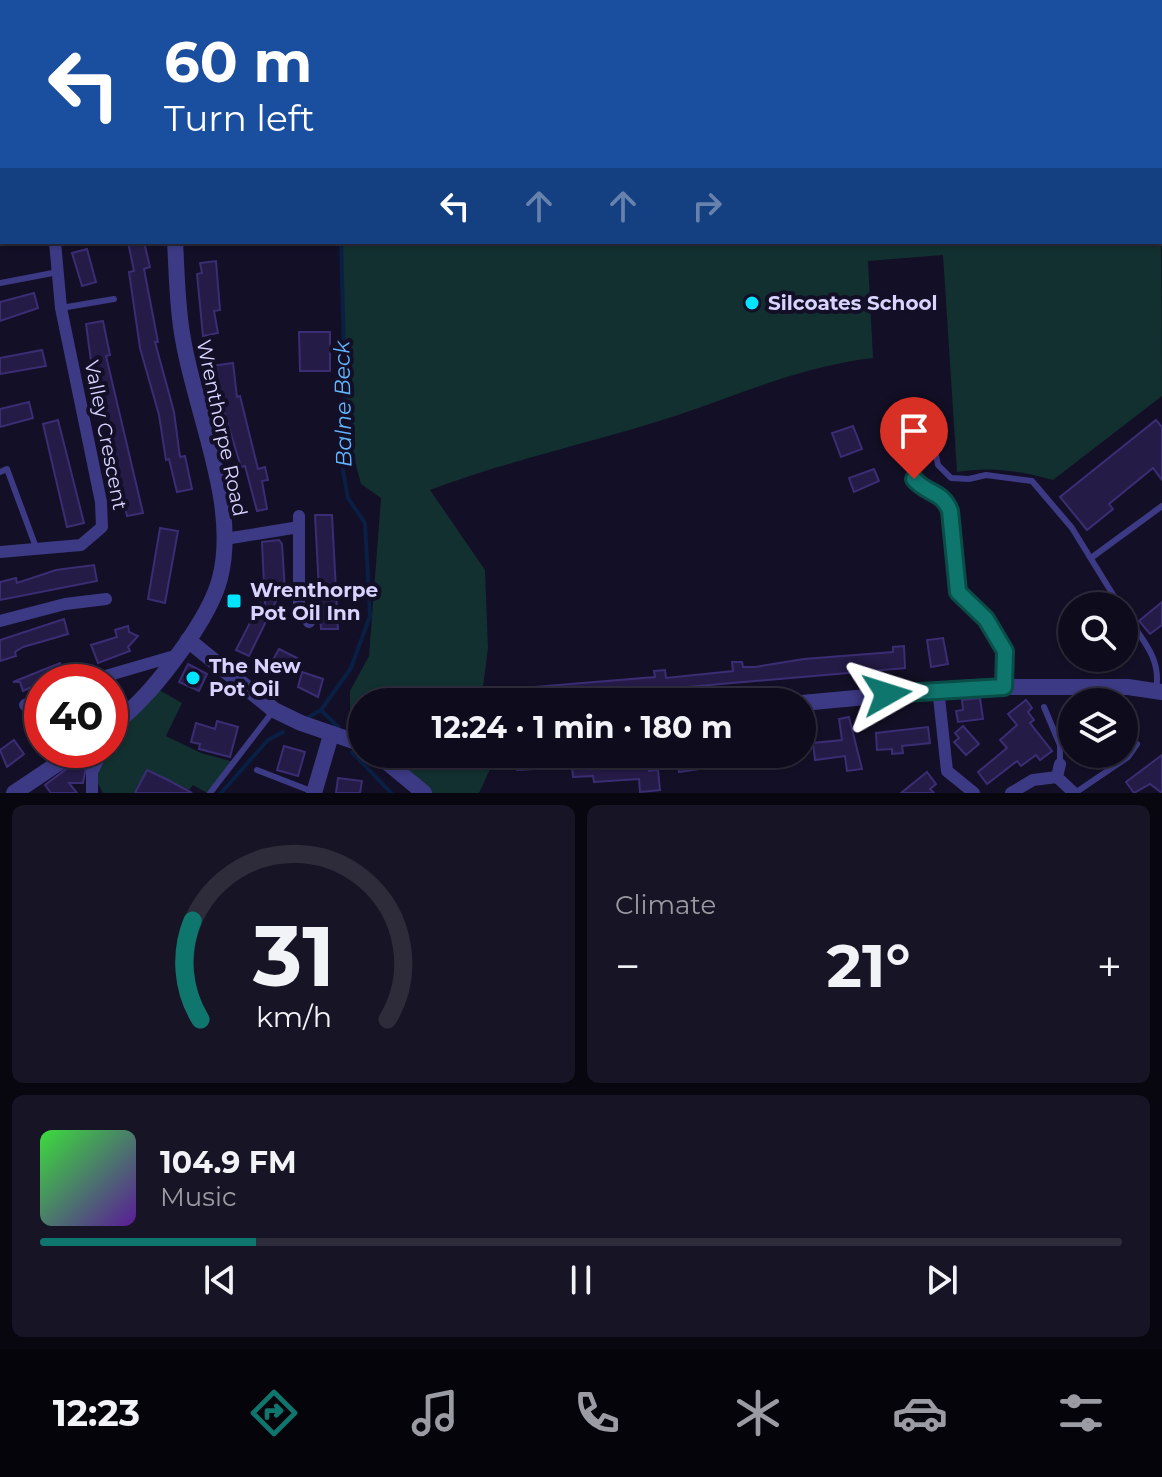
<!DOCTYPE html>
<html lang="en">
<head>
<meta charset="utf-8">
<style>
  body { margin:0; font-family:Montserrat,sans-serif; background:#171425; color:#f1f3f6; height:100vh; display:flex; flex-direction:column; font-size:30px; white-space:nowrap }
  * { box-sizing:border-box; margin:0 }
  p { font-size:26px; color:#9b9ba3 }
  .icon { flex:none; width:44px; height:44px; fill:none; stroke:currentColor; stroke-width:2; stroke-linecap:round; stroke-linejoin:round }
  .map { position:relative; height:793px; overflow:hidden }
  .drawer { display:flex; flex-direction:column; gap:12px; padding:12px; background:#08060f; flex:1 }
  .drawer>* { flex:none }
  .hud { position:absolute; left:0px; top:0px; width:1162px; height:244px; box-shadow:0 2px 6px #0004,0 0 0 2px #2e2b3b; background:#1a4fa0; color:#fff; overflow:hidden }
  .controls { position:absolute; left:1058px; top:592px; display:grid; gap:16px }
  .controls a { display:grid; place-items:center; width:80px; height:80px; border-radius:50%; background:#0e0b1c; box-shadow:0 2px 6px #0004,0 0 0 2px #2e2b3b; font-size:40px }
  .speed { position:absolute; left:24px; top:664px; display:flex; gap:16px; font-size:40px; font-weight:700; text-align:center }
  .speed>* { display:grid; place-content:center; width:104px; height:104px; border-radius:50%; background:#0e0b1c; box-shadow:0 2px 6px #0004,0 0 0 2px #2e2b3b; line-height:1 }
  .speed .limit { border:12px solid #d22; background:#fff; color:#111 }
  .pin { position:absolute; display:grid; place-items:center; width:68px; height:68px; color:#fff; margin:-82px -34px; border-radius:50% 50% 50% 0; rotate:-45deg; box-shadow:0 0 8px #0007 }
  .pin .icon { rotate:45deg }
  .me { position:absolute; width:88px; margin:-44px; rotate:84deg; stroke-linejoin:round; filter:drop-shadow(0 0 6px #0008) }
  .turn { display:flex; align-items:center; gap:28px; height:168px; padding:0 32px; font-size:36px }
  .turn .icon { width:104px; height:104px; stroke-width:2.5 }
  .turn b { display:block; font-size:56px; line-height:68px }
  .lanes { display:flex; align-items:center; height:76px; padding:0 32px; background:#0003; justify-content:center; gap:40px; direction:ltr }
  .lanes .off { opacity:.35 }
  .big { font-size:60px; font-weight:700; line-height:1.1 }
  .drawer .widget { flex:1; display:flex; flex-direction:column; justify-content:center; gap:12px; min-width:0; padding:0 28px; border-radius:12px; background:#171425 }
  .drawer .dial { align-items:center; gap:0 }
  .dial svg { height:208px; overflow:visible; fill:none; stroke:#2e2b3b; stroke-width:7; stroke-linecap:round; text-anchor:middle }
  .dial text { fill:#f1f3f6; stroke:none }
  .song { display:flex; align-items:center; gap:24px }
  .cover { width:96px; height:96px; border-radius:12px; background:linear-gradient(135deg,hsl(120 70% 55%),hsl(270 70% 35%)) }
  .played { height:8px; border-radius:4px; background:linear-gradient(90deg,#0f766e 20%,#2e2b3b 20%) }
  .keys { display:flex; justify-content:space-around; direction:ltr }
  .heat { display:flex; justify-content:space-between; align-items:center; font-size:44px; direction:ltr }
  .drawer .tiles { flex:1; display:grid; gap:12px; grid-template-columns:1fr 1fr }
  .widget:last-child { grid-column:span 2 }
  .trip { position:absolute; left:348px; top:688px; width:468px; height:80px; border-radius:40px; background:#0e0b1c; box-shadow:0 2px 6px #0004,0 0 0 2px #2e2b3b; font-weight:700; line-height:80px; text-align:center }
  .menu { display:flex; height:128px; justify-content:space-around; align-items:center; background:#06040b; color:#9b9ba3 }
  .menu .icon { width:56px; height:56px }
  .menu .on { color:#0f766e }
  .menu b { font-size:36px; color:#f1f3f6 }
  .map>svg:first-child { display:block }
  .green { fill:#12302f }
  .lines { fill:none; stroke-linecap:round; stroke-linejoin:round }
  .stream { stroke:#0a1f44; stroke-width:4 }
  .building { fill:#241b47; stroke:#3b2d73; stroke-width:2 }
  .service { stroke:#3d3a85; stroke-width:6 }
  .minor { stroke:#3d3a85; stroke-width:12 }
  .tertiary { stroke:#3d3a85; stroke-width:16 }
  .route-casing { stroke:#0a4d48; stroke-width:20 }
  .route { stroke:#0f766e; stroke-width:14 }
  .poi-dot { fill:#00e5ff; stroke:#130f26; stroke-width:3 }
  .labels { text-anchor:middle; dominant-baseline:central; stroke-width:8; stroke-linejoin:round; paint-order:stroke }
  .poi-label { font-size:20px; font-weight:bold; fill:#d9d4ff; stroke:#130f26; text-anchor:start }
  .street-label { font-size:20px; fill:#d9d4ff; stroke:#130f26 }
  .water-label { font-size:22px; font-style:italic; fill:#62b6ff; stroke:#130f26 }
</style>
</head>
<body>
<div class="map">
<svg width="1162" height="793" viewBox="0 0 1162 793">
  <rect width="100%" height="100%" fill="#130f26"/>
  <g class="green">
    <polygon points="106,0 983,0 983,2"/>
    <path d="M 1160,15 L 1162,396 L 1053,480 C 1020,471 991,466 957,472 L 943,255 L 868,261 L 873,358 C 798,367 745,393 675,416 C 594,442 510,460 430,490 L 485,570 L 488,648 L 481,702 L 362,702 L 361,743 L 350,711 L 350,691 L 369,656 L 381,498 L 361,484 L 346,427 L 341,242 L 1160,242 Z"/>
    <polygon points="154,687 182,703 166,736 201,753 234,762 207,793 193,785 189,790 147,769 135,793 103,793 92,772 103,750 110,750 110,728"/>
    <polygon points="377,754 497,754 479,793 424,793"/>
  </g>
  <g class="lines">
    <g class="stream">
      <polyline points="1151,0 1153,2"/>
      <polyline points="348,2 348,0"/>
      <polyline points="1160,20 1162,27"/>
      <polyline points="321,710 339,728"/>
      <polyline points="309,717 321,710 351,668 370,616 365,523 348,498 342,465 346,427 341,242"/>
      <polyline points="352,752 391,793"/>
      <polyline points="221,793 268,740 283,732"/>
    </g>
  </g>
  <g class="building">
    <polygon points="128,242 144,242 150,267 144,269 158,342 155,342 174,412 180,457 185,456 192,489 177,492 169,459 166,460 159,415 140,348 129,272 134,271"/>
    <polygon points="87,249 96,282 82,286 72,253"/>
    <polygon points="216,261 220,310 214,311 218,333 203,336 197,274 202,273 200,263"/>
    <polygon points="34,293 38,308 0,321 0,302"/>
    <polygon points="103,321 110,355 106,356 143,513 127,516 122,494 119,495 112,461 117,461 91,361 86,324"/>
    <polygon points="299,332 330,332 330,371 300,371"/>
    <polygon points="42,350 46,366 0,374 0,358"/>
    <polygon points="233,363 237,397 240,396 258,469 265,467 268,480 262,481 267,509 257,511 245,466 241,467 223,408 219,409 213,388 211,366"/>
    <polygon points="29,402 33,418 0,427 0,409"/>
    <polygon points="58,420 84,523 67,527 43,424"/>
    <polygon points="1156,420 1162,427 1162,480 1153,468 1109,504 1113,509 1087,530 1060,497"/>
    <polygon points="853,426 862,449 841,457 832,433"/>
    <polygon points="874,469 879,481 854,492 849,478"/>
    <polygon points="315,515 332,515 338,629 321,629"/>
    <polygon points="160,528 178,531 165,603 148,599"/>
    <polygon points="279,540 282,544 285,591 281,591 249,656 236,650 260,603 265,605 262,542"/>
    <polygon points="94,565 97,581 0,600 0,582 16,578 17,583 56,570"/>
    <polygon points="1162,602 1162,625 1150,634 1139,621"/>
    <polygon points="64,619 68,634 23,647 15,652 16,656 0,661 0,640"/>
    <polygon points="128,626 129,632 138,636 128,647 130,651 98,663 91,645 117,637 115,630"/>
    <polygon points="943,638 948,664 931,667 927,640"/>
    <polygon points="904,646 905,668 583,696 584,700 561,702 473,702 472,694 522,688 655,677 654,671 665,670 666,678 733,671 732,662 742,662 743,667 755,667 804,659 893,652 893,647"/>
    <polygon points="279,649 297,658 290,671 270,665"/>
    <polygon points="60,663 66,679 42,682 23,691 20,682 13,682"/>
    <polygon points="188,664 207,674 199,691 179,682"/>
    <polygon points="302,672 323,679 318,697 298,687"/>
    <polygon points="980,698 983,719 958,722 956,711 963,710 962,700"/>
    <polygon points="1026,700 1032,708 1028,712 1034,720 1030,723 1052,751 1040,760 1036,755 1021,766 1017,761 987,784 978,772 1007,748 1000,740 1017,725 1008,714"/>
    <polygon points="849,717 862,769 847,771 845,756 815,760 813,743 842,740 839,719"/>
    <polygon points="217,721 238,727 230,757 199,749 200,744 191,742 196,723 215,729"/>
    <polygon points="963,726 979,744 966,755 954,742 959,738 955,733"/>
    <polygon points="928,727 930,743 902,746 903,753 892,754 892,749 877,750 876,733"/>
    <polygon points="14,740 24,754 7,767 0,750"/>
    <polygon points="284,746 305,752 298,776 277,770"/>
    <polygon points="89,752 83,783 69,783 77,793 51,793 45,785"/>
    <polygon points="582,754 583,765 629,759 630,769 649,767 649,771 658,770 660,790 640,792 639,779 594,782 593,776 573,777 572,767 517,770 515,756"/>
    <polygon points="677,754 698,754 700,769 679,772"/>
    <polygon points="1162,755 1162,793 1150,784 1134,793 1126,782"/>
    <polygon points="147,770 168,780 192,793 135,793"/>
    <polygon points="927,772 936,784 930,789 934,793 901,793"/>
    <polygon points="338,778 362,781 360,793 336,793"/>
  </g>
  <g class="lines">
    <g class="service">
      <polyline points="0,283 58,272"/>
      <polyline points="61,308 114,299"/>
      <polyline points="0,472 7,469 37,550"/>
      <polyline points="1091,558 1162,506"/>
      <path d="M 1124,612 C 1141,639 1162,657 1156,690"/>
      <polyline points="1004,685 1005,651 986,619 958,592 950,511 946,500 922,488 907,459 934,446 938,465 951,478 969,479 986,475 1032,481 1072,528 1120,606"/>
      <polyline points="1044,707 1060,745 1060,764"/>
      <polyline points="257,770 311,791"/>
      <polyline points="210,793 274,710"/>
      <polyline points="1075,793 1128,757 1137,744"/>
    </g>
    <g class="minor">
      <polyline points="41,0 41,2"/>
      <polyline points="0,156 2,154"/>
      <polyline points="299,516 299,604 309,622"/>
      <polyline points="225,539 299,527"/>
      <polyline points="0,552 81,545 102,527 101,502 61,308 55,242"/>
      <polyline points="0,621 65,604 106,599"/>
      <polyline points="85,682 178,655"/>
      <polyline points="938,688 947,771 974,793"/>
      <polyline points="25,705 42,697"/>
      <polyline points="1060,764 1057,777 1074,793"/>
      <polyline points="92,793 92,772 103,750"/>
      <polyline points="1011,793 1033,780 1057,777"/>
    </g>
    <g class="tertiary">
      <polyline points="106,0 107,2"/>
      <polyline points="188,640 274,710 301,723 362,744"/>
      <polyline points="802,703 974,687 1128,687 1162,692"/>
      <path d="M 110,728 C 140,704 161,679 183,648 C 198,627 214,602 220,578 C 239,505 195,412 183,339 C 177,308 177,274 175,242"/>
      <polyline points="377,754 424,793"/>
      <polyline points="14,793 78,750"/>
      <polyline points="314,793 331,735"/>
    </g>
  </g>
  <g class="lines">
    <g class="route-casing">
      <path id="route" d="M 887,694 L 1004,687 L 1005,651 L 986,619 L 958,592 L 950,511 C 943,491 926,494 914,479"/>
    </g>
    <use href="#route" class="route"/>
  </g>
  <g class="poi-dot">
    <circle cx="752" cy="303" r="8"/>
    <rect x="226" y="593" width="16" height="16" rx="4"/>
    <circle cx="193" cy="678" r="8"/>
  </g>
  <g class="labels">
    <g class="poi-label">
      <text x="768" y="303">Silcoates School</text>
      <text x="250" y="590">Wrenthorpe<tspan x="250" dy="23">Pot Oil Inn</tspan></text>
      <text x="209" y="666">The New<tspan x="209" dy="23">Pot Oil</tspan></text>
    </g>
    <g class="street-label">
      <text transform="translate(222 428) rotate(78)">Wrenthorpe Road</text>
      <text transform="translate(106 435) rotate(79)">Valley Crescent</text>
    </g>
    <g class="water-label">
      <text transform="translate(343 404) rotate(-91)">Balne Beck</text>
    </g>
  </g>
</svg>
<div class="controls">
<a><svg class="icon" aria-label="search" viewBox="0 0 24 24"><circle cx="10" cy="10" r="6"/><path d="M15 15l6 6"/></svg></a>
<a><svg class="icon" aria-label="layers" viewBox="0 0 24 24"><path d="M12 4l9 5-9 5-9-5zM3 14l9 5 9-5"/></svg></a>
</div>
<div class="speed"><div class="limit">40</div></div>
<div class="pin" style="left:914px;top:479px;background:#d93025"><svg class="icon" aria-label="arrive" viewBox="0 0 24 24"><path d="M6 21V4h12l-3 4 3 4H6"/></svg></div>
<svg class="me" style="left:887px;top:694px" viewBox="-20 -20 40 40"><path d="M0-17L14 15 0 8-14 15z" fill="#0f766e" stroke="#fff" stroke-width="4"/></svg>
<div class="trip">12:24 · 1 min · 180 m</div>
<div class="hud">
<div class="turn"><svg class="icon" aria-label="left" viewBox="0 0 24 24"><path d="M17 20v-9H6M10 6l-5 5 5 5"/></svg><div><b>60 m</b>Turn left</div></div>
<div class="lanes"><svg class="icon" aria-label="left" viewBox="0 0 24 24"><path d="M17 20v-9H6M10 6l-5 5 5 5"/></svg><svg class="icon off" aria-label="ahead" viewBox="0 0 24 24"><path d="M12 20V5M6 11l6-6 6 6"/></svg><svg class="icon off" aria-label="ahead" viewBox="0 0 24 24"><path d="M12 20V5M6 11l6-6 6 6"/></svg><svg class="icon off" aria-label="right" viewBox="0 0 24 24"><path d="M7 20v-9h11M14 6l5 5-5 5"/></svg></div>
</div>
</div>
<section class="drawer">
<div class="tiles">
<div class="widget dial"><svg viewBox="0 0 100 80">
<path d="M14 69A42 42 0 1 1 86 69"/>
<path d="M14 69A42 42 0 0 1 11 31" stroke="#0f766e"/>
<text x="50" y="56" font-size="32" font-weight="700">31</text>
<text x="50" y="72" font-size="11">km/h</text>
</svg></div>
<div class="widget"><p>Climate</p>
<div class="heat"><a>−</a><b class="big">21°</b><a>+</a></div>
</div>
<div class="widget">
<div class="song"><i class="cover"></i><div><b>104.9 FM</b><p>Music</p></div></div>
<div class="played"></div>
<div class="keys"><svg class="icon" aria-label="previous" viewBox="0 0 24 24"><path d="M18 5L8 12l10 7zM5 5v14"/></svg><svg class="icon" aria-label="pause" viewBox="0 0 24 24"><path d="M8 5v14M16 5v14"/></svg><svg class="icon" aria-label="next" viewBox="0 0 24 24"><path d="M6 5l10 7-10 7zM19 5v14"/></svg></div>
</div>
</div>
</section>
<nav class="menu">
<b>12:23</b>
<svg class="icon on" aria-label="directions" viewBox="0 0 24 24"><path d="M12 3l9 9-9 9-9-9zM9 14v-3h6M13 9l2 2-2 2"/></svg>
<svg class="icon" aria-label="music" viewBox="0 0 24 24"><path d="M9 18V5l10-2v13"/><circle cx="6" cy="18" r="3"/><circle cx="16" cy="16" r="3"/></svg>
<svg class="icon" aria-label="phone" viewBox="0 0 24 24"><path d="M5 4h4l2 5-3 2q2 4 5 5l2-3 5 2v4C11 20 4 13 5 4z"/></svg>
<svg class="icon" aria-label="climate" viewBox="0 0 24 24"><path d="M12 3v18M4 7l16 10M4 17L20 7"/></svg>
<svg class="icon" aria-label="car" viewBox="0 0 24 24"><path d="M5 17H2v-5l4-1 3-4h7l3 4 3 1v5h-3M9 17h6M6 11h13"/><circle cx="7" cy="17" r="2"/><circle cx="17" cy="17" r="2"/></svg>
<svg class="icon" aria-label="filters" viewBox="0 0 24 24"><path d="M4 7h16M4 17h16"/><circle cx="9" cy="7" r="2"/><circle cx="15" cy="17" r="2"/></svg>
</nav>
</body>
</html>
